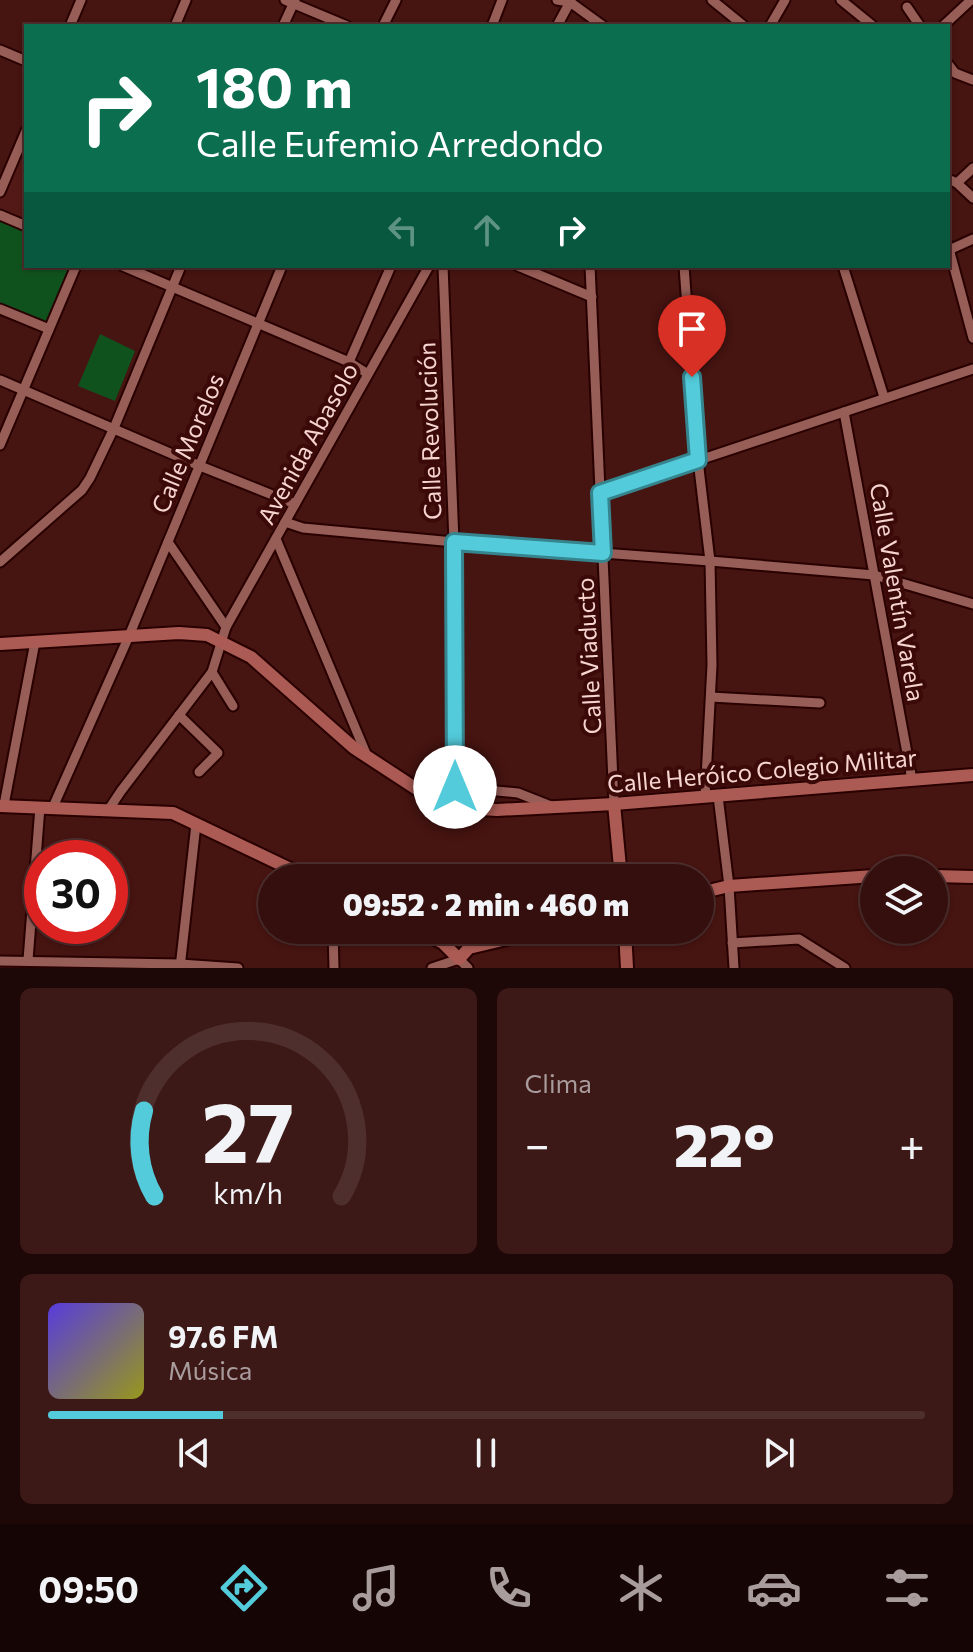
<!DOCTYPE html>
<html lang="es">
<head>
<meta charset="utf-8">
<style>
  body { margin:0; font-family:Commissioner,sans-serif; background:#3c1816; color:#f1f3f6; height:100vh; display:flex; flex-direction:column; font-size:30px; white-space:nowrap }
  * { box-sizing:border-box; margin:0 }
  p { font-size:26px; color:#a99c9d }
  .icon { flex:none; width:44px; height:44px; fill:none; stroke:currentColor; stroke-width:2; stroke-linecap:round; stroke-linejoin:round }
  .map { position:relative; height:968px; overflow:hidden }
  .details { display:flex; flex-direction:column; gap:20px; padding:20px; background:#1d0807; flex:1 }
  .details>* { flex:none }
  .guide { position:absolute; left:24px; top:24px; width:926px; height:244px; border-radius:0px; box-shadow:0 2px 6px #0004,0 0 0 2px #4e2f2e; background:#0b6e4f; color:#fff; overflow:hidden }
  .tools { position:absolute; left:860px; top:856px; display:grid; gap:16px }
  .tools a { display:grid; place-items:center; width:88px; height:88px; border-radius:50%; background:#340f0d; box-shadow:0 2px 6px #0004,0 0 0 2px #4e2f2e; font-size:40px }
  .speed { position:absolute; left:24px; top:840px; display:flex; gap:16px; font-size:40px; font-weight:700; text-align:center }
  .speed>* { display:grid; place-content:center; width:104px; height:104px; border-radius:50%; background:#340f0d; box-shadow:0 2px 6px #0004,0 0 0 2px #4e2f2e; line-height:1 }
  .speed .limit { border:12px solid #d22; background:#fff; color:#111 }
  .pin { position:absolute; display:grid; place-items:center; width:68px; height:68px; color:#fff; margin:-82px -34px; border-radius:50% 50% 50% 0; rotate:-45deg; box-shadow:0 0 8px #0007 }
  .pin .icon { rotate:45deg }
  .me { position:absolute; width:88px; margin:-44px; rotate:0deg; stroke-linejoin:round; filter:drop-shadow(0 0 6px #0008) }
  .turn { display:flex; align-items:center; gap:28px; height:168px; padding:0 40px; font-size:36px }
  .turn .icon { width:104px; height:104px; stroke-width:2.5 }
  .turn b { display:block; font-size:56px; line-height:68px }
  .lanes { display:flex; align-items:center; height:76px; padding:0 40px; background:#0003; justify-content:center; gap:40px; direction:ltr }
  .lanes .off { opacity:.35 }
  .big { font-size:60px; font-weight:800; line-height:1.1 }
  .details .card { flex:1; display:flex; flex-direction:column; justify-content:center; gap:12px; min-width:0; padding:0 28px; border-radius:12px; background:#3c1816 }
  .details .dial { align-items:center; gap:0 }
  .dial svg { height:208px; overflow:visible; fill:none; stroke:#4e2f2e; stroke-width:7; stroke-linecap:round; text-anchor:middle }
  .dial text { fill:#f1f3f6; stroke:none }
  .song { display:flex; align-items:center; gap:24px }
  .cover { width:96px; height:96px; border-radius:12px; background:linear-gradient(135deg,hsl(250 70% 55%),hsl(60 70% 35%)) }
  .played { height:8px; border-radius:4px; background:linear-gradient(90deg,#53cbda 20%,#4e2f2e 20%) }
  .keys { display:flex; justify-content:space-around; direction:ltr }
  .heat { display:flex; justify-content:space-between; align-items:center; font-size:44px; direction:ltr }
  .details .tiles { flex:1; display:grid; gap:20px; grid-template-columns:1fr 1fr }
  .card:last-child { grid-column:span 2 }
  .trip { position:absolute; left:258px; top:864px; width:456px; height:80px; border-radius:40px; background:#340f0d; box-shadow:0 2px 6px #0004,0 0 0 2px #4e2f2e; font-weight:800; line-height:80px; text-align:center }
  .tab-bar { display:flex; height:128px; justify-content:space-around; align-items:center; background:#150605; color:#a99c9d }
  .tab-bar .icon { width:56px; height:56px }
  .tab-bar .active { color:#53cbda }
  .tab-bar b { font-size:36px; color:#f1f3f6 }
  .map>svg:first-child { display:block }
  .built { fill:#531916 }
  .green { fill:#10521e }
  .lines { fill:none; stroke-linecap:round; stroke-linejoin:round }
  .street-casing { stroke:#290000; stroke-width:13 }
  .secondary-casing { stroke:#290000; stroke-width:16 }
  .street { stroke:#975d57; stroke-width:9 }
  .secondary { stroke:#ab5b54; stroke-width:12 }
  .route-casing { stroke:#36848e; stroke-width:20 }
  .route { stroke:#53cbda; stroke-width:14 }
  .labels { text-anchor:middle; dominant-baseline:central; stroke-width:8; stroke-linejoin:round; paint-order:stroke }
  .street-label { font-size:24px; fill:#f6d4d0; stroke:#3a0908 }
</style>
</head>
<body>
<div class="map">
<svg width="973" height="968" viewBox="0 0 973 968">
  <rect width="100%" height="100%" fill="#461411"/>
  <polygon class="built" points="26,150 26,228 0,217 0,198"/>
  <g class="green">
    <polygon points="0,217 26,228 26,266 75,266 49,329 0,309"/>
    <polygon points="100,334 135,351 115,401 78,386"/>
  </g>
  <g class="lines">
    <g class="street-casing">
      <g id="street">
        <polyline points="285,0 347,26"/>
        <polyline points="557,0 570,2 603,26"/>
        <polyline points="712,0 744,26"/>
        <polyline points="841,0 873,26"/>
        <polyline points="907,7 920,26"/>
        <polyline points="70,26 81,0"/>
        <polyline points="175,26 186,0"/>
        <polyline points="283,26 295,0"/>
        <polyline points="383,26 396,0"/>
        <polyline points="492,26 502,0"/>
        <polyline points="557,26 571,0"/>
        <polyline points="770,26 785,0"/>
        <polyline points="943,26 971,0"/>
        <polyline points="0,50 26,61"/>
        <polyline points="948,64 955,73 973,80"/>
        <polyline points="948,179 957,183 973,198"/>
        <polyline points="957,183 973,168"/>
        <polyline points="0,192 26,131"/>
        <polyline points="0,215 26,226"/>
        <polyline points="948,245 973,338"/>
        <polyline points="949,250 973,239"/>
        <polyline points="123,266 349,362 368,374"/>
        <polyline points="443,266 454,542 455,787 518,793 551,806"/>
        <polyline points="518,266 592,297"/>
        <polyline points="590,266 614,804"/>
        <polyline points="684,266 698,460 710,561 712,665 705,797"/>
        <polyline points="843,266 884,397"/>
        <polyline points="0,309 49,329"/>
        <polyline points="349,362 391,266"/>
        <polyline points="0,380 200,466 295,504"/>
        <polyline points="844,412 912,780"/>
        <polyline points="0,445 76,266"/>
        <polyline points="600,493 973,369"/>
        <polyline points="285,522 303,528 454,542 710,561 874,575 973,604"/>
        <polyline points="276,539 367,756"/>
        <polyline points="168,542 226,627"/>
        <polyline points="0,562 82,490 90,478 114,428 181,266"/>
        <polyline points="212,672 233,706"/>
        <polyline points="711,697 820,703"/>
        <polyline points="179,715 218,753 199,772"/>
        <polyline points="718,796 729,886 734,968"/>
        <polyline points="4,805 35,642"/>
        <polyline points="53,807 129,636 282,266"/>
        <polyline points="109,809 121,791 212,672 226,627 429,266"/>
        <polyline points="333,930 334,968"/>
        <polyline points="732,943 799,939 845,968"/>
        <polyline points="28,960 40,807"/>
        <polyline points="0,961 180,964 238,968"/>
        <polyline points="180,968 196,824"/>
        <polyline points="432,968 459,959 468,968"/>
      </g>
    </g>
    <g class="secondary-casing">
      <g id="secondary">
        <polyline points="0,644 179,633 207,635 251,657 354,748 435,801 466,808 497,810 614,804 973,775"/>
        <polyline points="614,804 621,878"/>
        <polyline points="0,806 173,813 309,878"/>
        <polyline points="934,876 973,877"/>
        <polyline points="700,893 729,886 874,876"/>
        <polyline points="417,930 443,943 459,959 469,948 544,930"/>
        <polyline points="625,930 627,968"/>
      </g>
    </g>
    <use href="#street" class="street"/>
    <use href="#secondary" class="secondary"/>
  </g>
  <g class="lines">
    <g class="route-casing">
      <polyline id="route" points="455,787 454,542 603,553 600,493 698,460 692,377"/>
    </g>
    <use href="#route" class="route"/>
  </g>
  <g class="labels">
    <g class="street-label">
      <text transform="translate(429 431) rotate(-92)">Calle Revolución</text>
      <text transform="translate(187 443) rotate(-67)">Calle Morelos</text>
      <text transform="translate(307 443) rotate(-61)">Avenida Abasolo</text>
      <text transform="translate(898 592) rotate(80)">Calle Valentín Varela</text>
      <text transform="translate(588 656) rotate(-93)">Calle Viaducto</text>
      <text transform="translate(762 770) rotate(-5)">Calle Heróico Colegio Militar</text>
    </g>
  </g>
</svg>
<div class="tools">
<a><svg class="icon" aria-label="layers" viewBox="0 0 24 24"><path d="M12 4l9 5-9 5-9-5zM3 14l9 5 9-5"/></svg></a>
</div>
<div class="speed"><div class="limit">30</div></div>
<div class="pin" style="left:692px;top:377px;background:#d93025"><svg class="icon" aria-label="arrive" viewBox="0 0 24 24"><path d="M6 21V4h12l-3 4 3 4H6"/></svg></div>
<svg class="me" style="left:455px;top:787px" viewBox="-20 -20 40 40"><circle r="19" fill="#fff"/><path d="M0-13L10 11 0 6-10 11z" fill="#53cbda"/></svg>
<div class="trip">09:52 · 2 min · 460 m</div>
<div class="guide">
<div class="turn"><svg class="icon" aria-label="right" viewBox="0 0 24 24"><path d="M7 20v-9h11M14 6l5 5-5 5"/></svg><div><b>180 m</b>Calle Eufemio Arredondo</div></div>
<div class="lanes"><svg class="icon off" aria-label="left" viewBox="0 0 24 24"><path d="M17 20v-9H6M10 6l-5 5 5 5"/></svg><svg class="icon off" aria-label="ahead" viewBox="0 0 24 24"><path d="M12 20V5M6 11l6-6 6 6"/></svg><svg class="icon" aria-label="right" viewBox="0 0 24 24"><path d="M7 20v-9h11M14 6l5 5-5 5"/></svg></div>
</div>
</div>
<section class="details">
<div class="tiles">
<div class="card dial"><svg viewBox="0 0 100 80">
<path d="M14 69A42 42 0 1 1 86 69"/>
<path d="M14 69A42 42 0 0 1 10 36" stroke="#53cbda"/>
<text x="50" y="56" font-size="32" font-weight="700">27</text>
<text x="50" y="72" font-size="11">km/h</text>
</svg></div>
<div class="card"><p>Clima</p>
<div class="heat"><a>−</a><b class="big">22°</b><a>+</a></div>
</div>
<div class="card">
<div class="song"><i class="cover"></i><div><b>97.6 FM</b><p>Música</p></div></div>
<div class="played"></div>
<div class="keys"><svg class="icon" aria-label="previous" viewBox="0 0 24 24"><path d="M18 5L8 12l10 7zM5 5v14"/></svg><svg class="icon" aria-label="pause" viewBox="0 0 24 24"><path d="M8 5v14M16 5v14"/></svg><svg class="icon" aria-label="next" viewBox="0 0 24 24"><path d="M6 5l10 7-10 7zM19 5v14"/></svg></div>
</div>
</div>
</section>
<nav class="tab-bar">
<b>09:50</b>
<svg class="icon active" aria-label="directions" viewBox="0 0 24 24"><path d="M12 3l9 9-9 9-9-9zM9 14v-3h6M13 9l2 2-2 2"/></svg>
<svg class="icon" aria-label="music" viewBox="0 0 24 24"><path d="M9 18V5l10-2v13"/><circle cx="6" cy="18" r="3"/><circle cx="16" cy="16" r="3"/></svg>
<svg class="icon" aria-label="phone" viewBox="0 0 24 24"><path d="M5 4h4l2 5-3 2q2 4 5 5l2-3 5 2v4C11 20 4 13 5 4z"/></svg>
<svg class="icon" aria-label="climate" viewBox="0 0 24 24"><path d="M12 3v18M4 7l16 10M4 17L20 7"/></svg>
<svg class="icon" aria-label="car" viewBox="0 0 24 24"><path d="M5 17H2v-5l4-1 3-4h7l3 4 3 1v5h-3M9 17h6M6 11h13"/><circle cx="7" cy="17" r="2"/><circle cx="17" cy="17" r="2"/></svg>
<svg class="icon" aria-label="filters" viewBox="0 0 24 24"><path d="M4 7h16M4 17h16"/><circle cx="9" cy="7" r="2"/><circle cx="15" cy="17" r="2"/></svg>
</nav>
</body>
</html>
